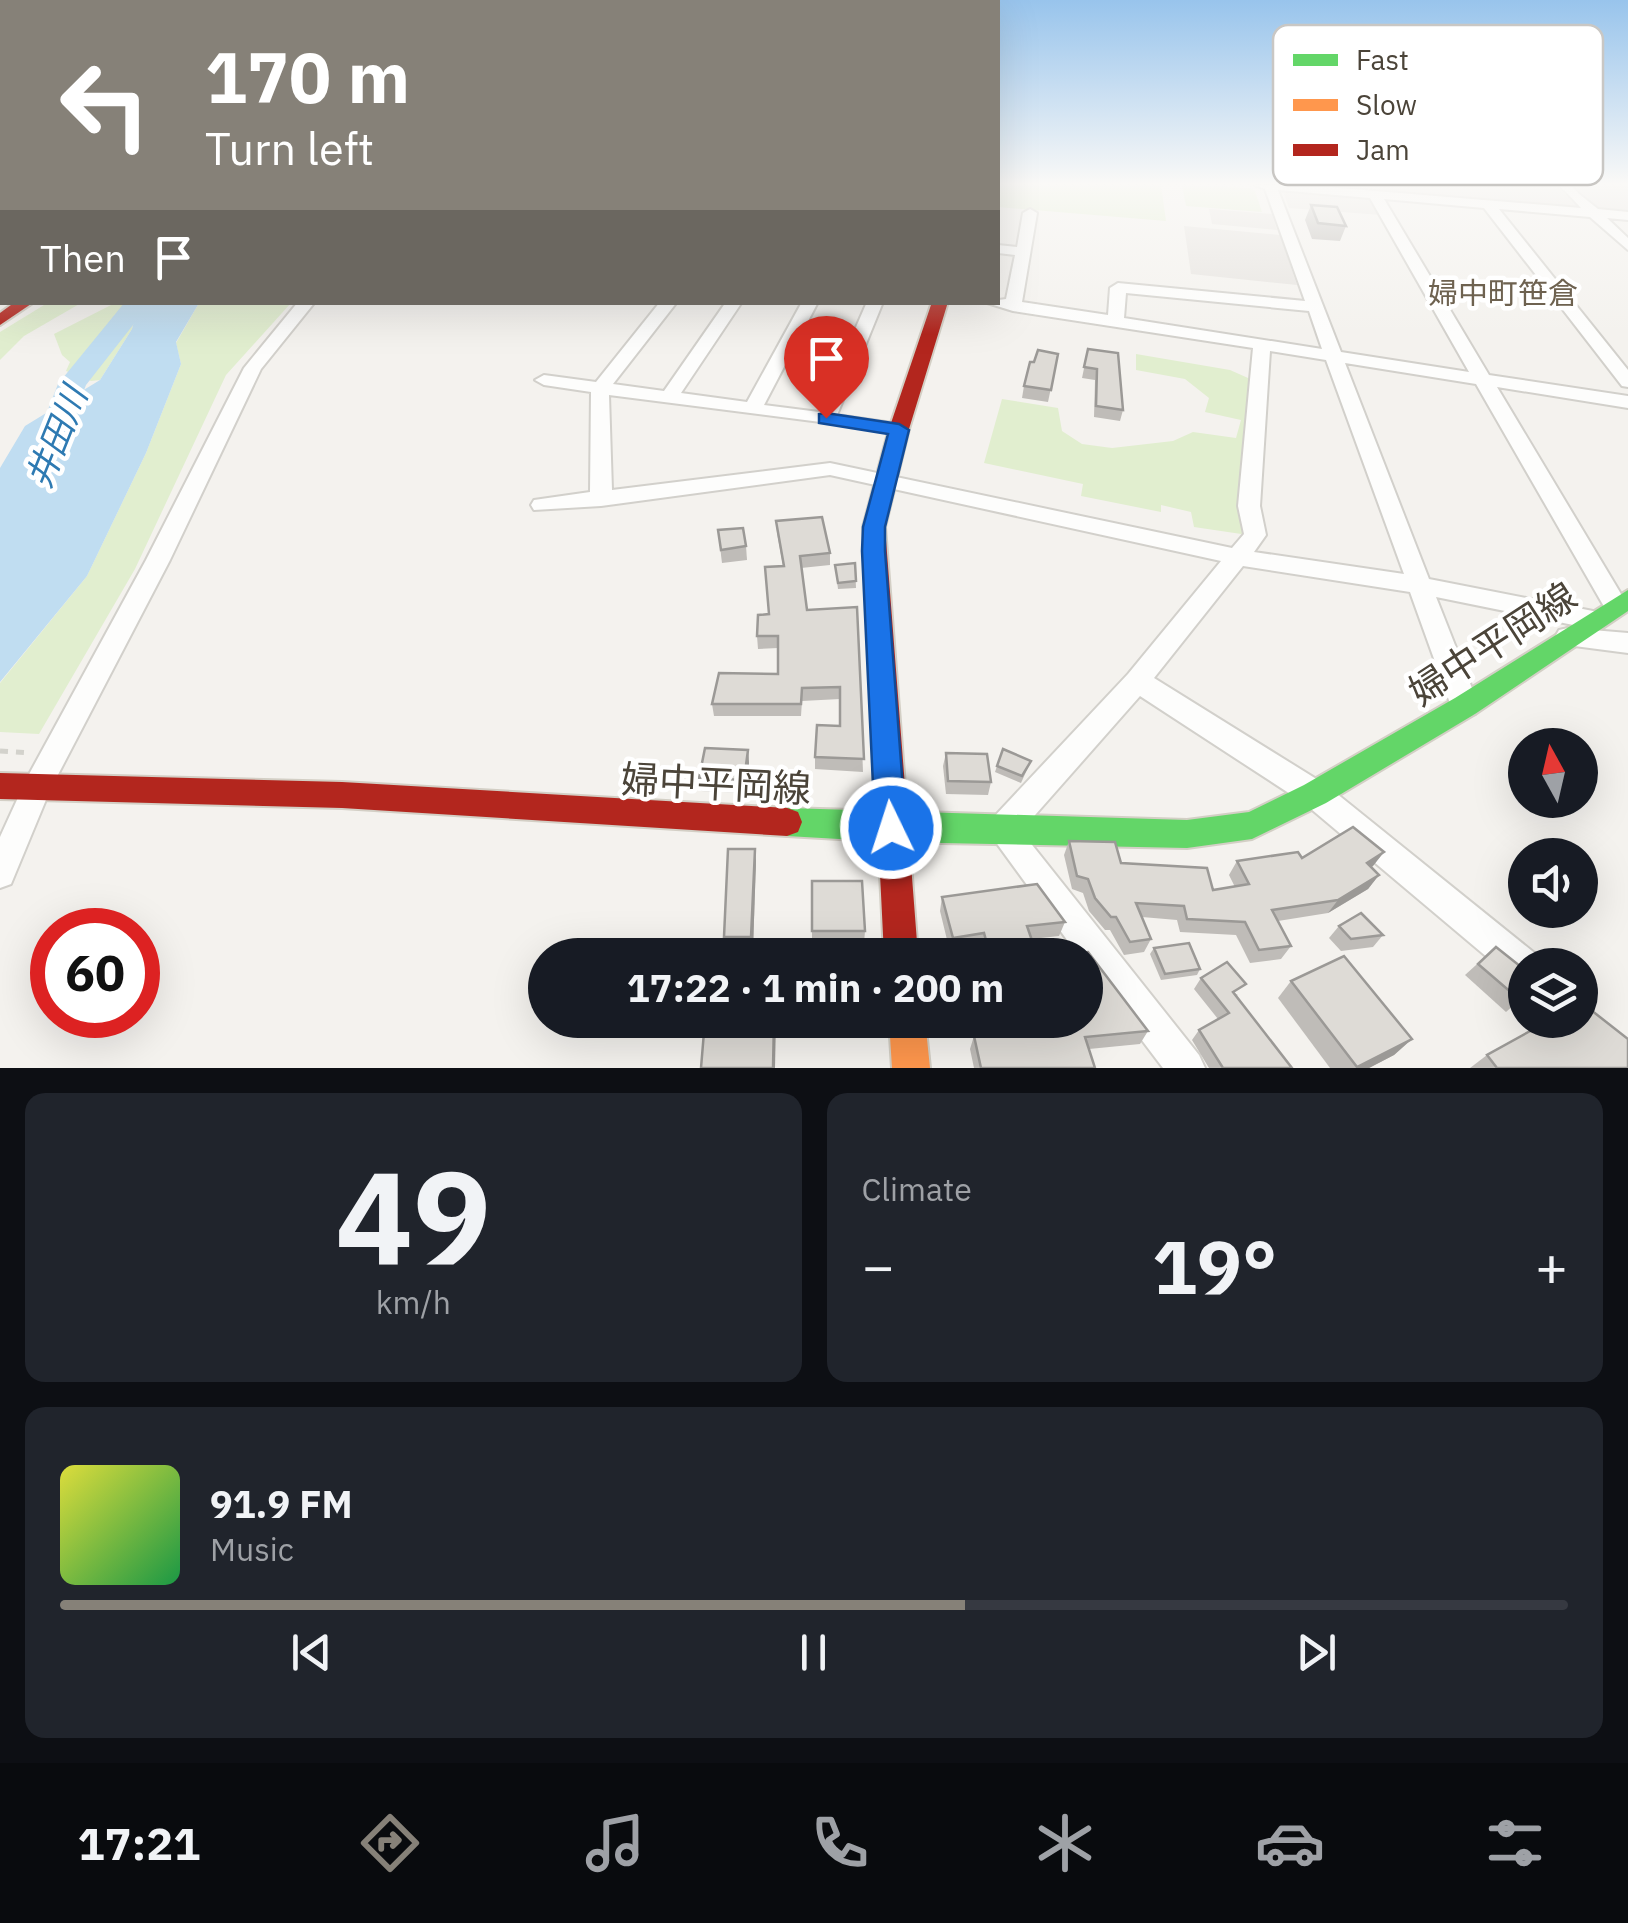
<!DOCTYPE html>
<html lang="en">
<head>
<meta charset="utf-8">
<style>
  body { margin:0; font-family:"IBM Plex Sans","Noto Sans JP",sans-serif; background:#20242c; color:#f1f3f6; height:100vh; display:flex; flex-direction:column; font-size:38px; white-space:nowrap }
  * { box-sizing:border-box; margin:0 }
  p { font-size:32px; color:#9ea1a6 }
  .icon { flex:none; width:55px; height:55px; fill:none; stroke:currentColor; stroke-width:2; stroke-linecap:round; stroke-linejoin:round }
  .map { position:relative; height:1068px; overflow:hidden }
  .side { display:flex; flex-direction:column; gap:25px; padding:25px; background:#0d0f14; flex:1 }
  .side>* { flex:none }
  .guide { position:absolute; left:0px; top:0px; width:1000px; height:305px; box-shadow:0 10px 40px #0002; background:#868178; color:#fff; overflow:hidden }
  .needle { width:65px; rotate:352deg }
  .controls { position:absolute; left:1508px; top:728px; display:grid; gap:20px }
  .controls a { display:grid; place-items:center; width:90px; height:90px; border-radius:50%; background:#171b24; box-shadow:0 10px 40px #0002; font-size:50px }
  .speed { position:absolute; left:30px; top:908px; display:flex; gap:20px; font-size:50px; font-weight:700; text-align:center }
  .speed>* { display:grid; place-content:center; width:130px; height:130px; border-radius:50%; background:#171b24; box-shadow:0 10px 40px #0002; line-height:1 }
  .speed .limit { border:15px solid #d22; background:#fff; color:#111 }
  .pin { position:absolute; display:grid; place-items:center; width:85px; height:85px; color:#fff; margin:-102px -42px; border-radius:50% 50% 50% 0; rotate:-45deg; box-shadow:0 0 10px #0007 }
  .pin .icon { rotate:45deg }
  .me { position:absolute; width:110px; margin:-55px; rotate:356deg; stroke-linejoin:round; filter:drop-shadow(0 0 8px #0008) }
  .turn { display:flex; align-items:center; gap:35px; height:210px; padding:0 40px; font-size:45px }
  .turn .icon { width:130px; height:130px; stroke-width:2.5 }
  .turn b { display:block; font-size:70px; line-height:85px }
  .then { display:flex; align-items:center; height:95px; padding:0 40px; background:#0003; gap:20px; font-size:38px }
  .big { font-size:75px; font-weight:700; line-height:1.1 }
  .side .widget { flex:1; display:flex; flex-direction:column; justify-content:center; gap:15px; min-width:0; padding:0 35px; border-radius:20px; background:#20242c }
  .side .dial { align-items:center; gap:0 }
  .dial b { font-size:130px; line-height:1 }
  .song { display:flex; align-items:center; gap:30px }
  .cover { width:120px; height:120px; border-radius:15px; background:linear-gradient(135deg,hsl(60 70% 55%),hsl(140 70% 35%)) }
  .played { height:10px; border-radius:5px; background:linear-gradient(90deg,#868178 60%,#363941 60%) }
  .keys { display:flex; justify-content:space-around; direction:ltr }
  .heat { display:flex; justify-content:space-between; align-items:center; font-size:55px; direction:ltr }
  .side .tiles { flex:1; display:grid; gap:25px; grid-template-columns:1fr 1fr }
  .widget:last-child { grid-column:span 2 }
  .trip { position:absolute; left:528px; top:938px; width:575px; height:100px; border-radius:50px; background:#171b24; box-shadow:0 10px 40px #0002; font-weight:700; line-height:100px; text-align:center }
  .menu { display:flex; height:160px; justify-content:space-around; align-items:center; background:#090b0e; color:#9ea1a6 }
  .menu .icon { width:70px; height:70px }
  .menu .selected { color:#868178 }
  .menu b { font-size:45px; color:#f1f3f6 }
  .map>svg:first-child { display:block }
  .industrial { fill:#e6e2de }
  .green { fill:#e1eecf }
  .parking { fill:#e6e3df }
  .water { fill:#c0ddf1 }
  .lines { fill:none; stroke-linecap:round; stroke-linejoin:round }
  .river { fill:#c0ddf1; fill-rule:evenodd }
  .lane-casing { stroke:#d2d0cb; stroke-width:10 }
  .street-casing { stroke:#d2d0cb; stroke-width:4 }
  .fast-casing { stroke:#d3cfc5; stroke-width:4 }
  .slow-casing { stroke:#d3cfc5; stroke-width:4 }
  .jam-casing { stroke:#d3cfc5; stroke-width:4 }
  .path { stroke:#d3d2cc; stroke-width:5; stroke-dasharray:8 8; stroke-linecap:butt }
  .lane { stroke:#fdfdfc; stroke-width:8 }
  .street { fill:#fdfdfc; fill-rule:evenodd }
  .fast { fill:#63d668; fill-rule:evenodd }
  .slow { fill:#ff974d; fill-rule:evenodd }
  .jam { fill:#b3261e; fill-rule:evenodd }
  .wall { fill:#bfbcb8 }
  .shaded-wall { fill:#9b9996 }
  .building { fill:#dedbd6; stroke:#9b9996; stroke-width:2.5 }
  .route { fill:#1a73e8; stroke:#114b97; stroke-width:2.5 }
  .labels { text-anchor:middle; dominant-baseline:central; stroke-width:9; stroke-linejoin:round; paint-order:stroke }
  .far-neighbourhood-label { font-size:30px; fill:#6e6250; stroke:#fff }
  .water-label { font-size:35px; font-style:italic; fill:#2e7ab2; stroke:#fff }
  .near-street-label { font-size:38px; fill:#4b4439; stroke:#fff }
  .key { fill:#fff; stroke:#c9c7c4; stroke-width:2.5 }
  .key-label { font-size:28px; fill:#4b4439 }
</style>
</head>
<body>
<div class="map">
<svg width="1628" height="1068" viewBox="0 0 1628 1068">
  <rect width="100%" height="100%" fill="#f4f2ee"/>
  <polygon class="industrial" points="1304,185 1628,185 1628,214 1572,209"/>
  <g class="green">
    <polygon points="998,185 1161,185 1166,221 998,207"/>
    <polygon points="1182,185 1250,188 1255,191 1262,212 1186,206"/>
    <polygon points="49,302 81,303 24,336 0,360 0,332"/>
    <polygon points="115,303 139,303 132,329 100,380 91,381 66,371 70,362 62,355 54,334"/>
    <polygon points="199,303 291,303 226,375 135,569 39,734 0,732 0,683 87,576 146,453 181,364 176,343"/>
    <polygon points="1136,354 1230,370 1257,382 1248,535 1194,527 1191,512 1161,505 1161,512 1081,496 1083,484 984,463 1002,399 1058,408 1062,431 1082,444 1112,448 1173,441 1193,432 1236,438 1241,420 1205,412 1209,398 1185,379 1136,370"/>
  </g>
  <g class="parking">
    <polygon points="1282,189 1370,196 1381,215 1289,208"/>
    <polygon points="1209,209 1272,214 1277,230 1212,224"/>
    <polygon points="1184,226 1280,235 1297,285 1191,274"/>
  </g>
  <polygon class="water" points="139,303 199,303 176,342 181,364 146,453 87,576 0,682 0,468 25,426 100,380 132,329"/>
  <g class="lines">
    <polygon class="river" points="125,302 151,302 86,385 61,450 39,450 35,443 58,384"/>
    <g class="lane-casing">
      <polyline id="lane" points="1564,185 1574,194"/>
    </g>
    <g class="street-casing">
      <g id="street">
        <path d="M 1255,185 L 1303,185 L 1581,208 L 1568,194 L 1574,190 L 1598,209 L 1628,212 L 1628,220 L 1607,218 L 1628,238 L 1628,250 L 1590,217 L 1499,209 L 1628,370 L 1628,387 L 1622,386 L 1484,208 L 1384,199 L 1489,375 L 1628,396 L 1628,408 L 1497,387 L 1627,604 L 1624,610 L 1606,610 L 1476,384 L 1345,363 L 1429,579 L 1593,611 L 1602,614 L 1605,620 L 1602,626 L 1593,629 L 1436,597 L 1479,706 L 1475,714 L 1465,717 L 1455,714 L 1451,706 L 1410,592 L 1243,566 L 1154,678 L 1326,785 L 1537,955 L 1542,965 L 1525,965 L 1525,984 L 1513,979 L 1304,803 L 1140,696 L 1021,831 L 1199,1055 L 1205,1068 L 1163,1068 L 1085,965 L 1085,955 L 1078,955 L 987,830 L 991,820 L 1128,674 L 1221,561 L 830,475 L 601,506 L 534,510 L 531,505 L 534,500 L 590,492 L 591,392 L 544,385 L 535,380 L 544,375 L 596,382 L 660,302 L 677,302 L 613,384 L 664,391 L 726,302 L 742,302 L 681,393 L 747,402 L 802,302 L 818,302 L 764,405 L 819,412 L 867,302 L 883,302 L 837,415 L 906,425 L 909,429 L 906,433 L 609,395 L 612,490 L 830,463 L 1232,548 L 1244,534 L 1238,506 L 1253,348 L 1013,311 L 984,302 L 1006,299 L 1015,255 L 998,253 L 998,245 L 1017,247 L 1023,213 L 1030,209 L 1037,213 L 1022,302 L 1108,315 L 1110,288 L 1118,283 L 1305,301 L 1265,189 ZM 1278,190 L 1370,198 L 1469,372 L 1341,352 ZM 1126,293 L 1309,311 L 1322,349 L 1124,318 ZM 1270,351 L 1326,360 L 1404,574 L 1254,552 L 1266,535 L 1260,506 Z"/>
        <polygon points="298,302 315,302 261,369 170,560 50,790 11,884 0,888 0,837 27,778 146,560 244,368"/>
        <polygon points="1568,628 1628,633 1628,653 1559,644 1555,637 1559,630"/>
      </g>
    </g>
    <g class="fast-casing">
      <polygon id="fast" points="1628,590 1628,611 1475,714 1326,803 1252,839 1187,848 891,842 787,836 776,832 772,822 776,812 787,808 1187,820 1249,812 1304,785 1455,698"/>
    </g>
    <g class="slow-casing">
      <g id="slow">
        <rect x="0" y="206" width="2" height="8"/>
        <polygon points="889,1020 925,1020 930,1068 892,1068"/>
      </g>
    </g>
    <g class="jam-casing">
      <g id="jam">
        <polygon points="15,302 34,302 0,325 0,313"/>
        <polygon points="932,302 948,302 909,429 885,527 918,955 884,955 863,527 889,429"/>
        <polygon points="0,773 342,782 787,808 798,812 802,822 798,832 787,836 342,808 0,799"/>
      </g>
    </g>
    <polyline class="path" points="0,751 30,753"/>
    <use href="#lane" class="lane"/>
    <use href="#street" class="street"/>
    <use href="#fast" class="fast"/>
    <use href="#slow" class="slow"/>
    <use href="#jam" class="jam"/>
  </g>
  <g class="wall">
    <polygon points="1311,205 1346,226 1340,241 1312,239 1305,220"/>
    <polygon points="1088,349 1123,410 1120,421 1094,417 1095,380 1082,378"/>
    <polygon points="1058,354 1048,402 1022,398 1024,386 1034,362"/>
    <polygon points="776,521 830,553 830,565 801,568 807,610 857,607 863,772 815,769 815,757 840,726 840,699 802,701 801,716 714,716 712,704 778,674 778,648 758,649 757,636 769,614 783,566 777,533"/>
    <polygon points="718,530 746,546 747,560 722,563"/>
    <polygon points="855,563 856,588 838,589 835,565"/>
    <polygon points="748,750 749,763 745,793 701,791 699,778"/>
    <polygon points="946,753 991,782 988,795 946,794 943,766"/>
    <polygon points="1031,761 1021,783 995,772 997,766"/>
    <polygon points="1069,841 1121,863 1213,890 1235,887 1229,875 1237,861 1384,852 1371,868 1379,875 1368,889 1328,913 1278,921 1291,946 1281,959 1250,963 1236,935 1180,932 1177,920 1142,917 1151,939 1144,952 1124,955 1110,930 1105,930 1089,911 1083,893 1072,889 1064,855"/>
    <polygon points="756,861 753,949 725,949 724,937"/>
    <polygon points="812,881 865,931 864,943 812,943"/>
    <polygon points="942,897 1065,922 1059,936 1032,939 1037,955 982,955 980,947 950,952 940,911"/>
    <polygon points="1339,926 1383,935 1373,947 1341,951 1329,938"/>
    <polygon points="1496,947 1525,995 1506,1012 1465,975"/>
    <polygon points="1154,948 1200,969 1197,975 1161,980 1150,954"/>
    <polygon points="1201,978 1238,995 1236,996 1292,1068 1209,1068 1192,1040 1199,1030 1218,1019 1194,989"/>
    <polygon points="1291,981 1412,1039 1394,1055 1369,1068 1330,1068 1278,998"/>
    <polygon points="1013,1020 1085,1020 1148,1031 1140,1044 1089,1049 1095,1068 974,1068 970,1049 974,1036 1016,1032"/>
    <polygon points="1487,1055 1628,1068 1470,1068"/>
  </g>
  <g class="shaded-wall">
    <polygon points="748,750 749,763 745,793 744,780"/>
    <polygon points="755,849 756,861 753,949 751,937"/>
    <polygon points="1384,852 1373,866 1356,877 1367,863"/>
    <polygon points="1379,875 1368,889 1328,913 1338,900"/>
    <polygon points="774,1020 776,1020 775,1068 773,1068"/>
    <polygon points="1412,1039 1394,1055 1369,1068 1356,1068"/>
  </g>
  <g class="building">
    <polygon points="1311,205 1337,207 1346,226 1318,223"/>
    <polygon points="1088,349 1118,353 1123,410 1096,406 1097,369 1084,367"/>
    <polygon points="1038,350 1058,354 1051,390 1024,386 1030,362 1034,362"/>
    <polygon points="822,517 830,553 800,556 807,610 857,607 864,759 815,757 817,725 840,726 840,687 802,688 801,704 712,704 719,673 778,674 778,636 757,636 758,615 769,614 765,567 784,566 776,521"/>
    <polygon points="743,528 746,546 721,550 718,530"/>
    <polygon points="855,563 856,581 838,583 835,565"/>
    <polygon points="705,748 748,750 744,780 699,778"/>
    <polygon points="1003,749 1031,761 1022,776 997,766"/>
    <polygon points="946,753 987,754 991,782 948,781"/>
    <polygon points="1353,827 1384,852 1367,863 1379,875 1338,900 1272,910 1291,946 1259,950 1245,922 1187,919 1184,906 1136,903 1151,939 1130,942 1116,917 1111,917 1095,898 1088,879 1077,876 1069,841 1115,842 1121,863 1207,868 1213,890 1249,884 1237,861 1298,852 1302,858"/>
    <polygon points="728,849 755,849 751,937 724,937"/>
    <polygon points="812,881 862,881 865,931 812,931"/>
    <polygon points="1037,884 1065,922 1027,926 1037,955 990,955 984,933 953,938 942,897"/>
    <polygon points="1361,913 1383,935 1351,939 1339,926"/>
    <polygon points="1189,943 1200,969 1165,974 1154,948"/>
    <polygon points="1496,947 1525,970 1525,995 1520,1000 1478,964"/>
    <polygon points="1088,952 1148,1031 1085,1037 1095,1068 981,1068 974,1036 1024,1031 1021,1020 1085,1020 1085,955 1070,954"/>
    <polygon points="1344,956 1412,1039 1357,1067 1291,981"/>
    <polygon points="1227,962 1246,984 1233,992 1292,1068 1223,1068 1199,1030 1229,1013 1201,978"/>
    <polygon points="1582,1003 1628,1039 1628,1068 1497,1068 1487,1055 1550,1020 1580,1020 1580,1004"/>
    <polygon points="705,1020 774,1020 773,1068 701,1068"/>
  </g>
  <linearGradient id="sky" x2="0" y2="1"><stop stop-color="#98c4ec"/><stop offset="0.55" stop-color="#faf9f7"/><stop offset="1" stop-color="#faf9f7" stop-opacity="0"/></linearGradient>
  <rect width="1628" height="334" fill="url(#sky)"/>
  <polygon class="route" points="826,413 899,424 909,430 885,527 885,551 906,828 902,838 891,842 880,838 875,828 862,551 863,527 888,434 819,423 819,414"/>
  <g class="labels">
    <g class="far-neighbourhood-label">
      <text x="1503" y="292">婦中町笹倉</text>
    </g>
    <g class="water-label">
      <text transform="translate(56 437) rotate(-68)">井田川</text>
    </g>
    <g class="near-street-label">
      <text transform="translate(1492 643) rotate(-33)">婦中平岡線</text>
      <text transform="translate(716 783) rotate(3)">婦中平岡線</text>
    </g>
  </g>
  <rect x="1273" y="25" width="330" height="160" rx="15" class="key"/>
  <rect x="1293" y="54" width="45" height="12" fill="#63d668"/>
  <rect x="1293" y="99" width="45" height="12" fill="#ff974d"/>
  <rect x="1293" y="144" width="45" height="12" fill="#b3261e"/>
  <g class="key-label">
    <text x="1356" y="70">Fast</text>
    <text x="1356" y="115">Slow</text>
    <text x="1356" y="160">Jam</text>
  </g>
</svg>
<div class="controls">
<a><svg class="needle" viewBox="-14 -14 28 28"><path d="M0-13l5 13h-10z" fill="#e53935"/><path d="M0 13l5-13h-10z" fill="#9ea1a6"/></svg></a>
<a><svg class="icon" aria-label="sound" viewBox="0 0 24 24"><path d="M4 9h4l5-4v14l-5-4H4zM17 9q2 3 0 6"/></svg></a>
<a><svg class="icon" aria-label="layers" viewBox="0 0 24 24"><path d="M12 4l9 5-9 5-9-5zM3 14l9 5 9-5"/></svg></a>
</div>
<div class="speed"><div class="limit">60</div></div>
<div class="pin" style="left:826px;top:418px;background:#d93025"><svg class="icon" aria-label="arrive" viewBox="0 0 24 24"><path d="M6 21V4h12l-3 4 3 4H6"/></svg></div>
<svg class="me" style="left:891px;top:828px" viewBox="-20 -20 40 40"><circle r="17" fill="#1a73e8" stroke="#fff" stroke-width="3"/><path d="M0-11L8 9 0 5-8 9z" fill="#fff"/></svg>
<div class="trip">17:22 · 1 min · 200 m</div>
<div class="guide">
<div class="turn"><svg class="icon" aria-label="left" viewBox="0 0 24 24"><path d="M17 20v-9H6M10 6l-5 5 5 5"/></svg><div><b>170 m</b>Turn left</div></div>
<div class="then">Then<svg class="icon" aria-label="arrive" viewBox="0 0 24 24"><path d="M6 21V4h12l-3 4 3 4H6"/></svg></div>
</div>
</div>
<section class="side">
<div class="tiles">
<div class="widget dial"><b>49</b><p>km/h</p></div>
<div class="widget"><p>Climate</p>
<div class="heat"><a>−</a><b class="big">19°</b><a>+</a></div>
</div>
<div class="widget">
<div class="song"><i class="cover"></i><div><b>91.9 FM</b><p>Music</p></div></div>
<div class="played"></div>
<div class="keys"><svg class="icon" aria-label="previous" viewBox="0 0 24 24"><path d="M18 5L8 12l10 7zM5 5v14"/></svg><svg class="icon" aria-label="pause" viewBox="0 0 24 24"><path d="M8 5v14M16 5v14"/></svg><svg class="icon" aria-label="next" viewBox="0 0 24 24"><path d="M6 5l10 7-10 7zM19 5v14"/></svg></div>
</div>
</div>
</section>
<nav class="menu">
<b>17:21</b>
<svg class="icon selected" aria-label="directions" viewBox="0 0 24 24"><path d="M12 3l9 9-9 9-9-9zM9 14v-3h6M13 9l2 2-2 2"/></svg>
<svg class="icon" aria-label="music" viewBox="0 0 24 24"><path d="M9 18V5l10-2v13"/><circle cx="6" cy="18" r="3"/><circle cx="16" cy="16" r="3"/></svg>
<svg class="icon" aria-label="phone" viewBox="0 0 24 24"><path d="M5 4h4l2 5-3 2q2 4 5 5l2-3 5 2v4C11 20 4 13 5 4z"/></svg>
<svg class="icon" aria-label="climate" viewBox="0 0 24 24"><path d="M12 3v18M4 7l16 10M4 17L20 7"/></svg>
<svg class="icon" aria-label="car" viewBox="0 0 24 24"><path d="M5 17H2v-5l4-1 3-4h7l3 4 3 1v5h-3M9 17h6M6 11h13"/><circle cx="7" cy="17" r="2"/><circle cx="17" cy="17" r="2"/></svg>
<svg class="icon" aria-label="filters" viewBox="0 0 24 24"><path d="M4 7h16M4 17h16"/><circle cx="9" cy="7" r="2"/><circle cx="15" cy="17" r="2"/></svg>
</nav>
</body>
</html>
